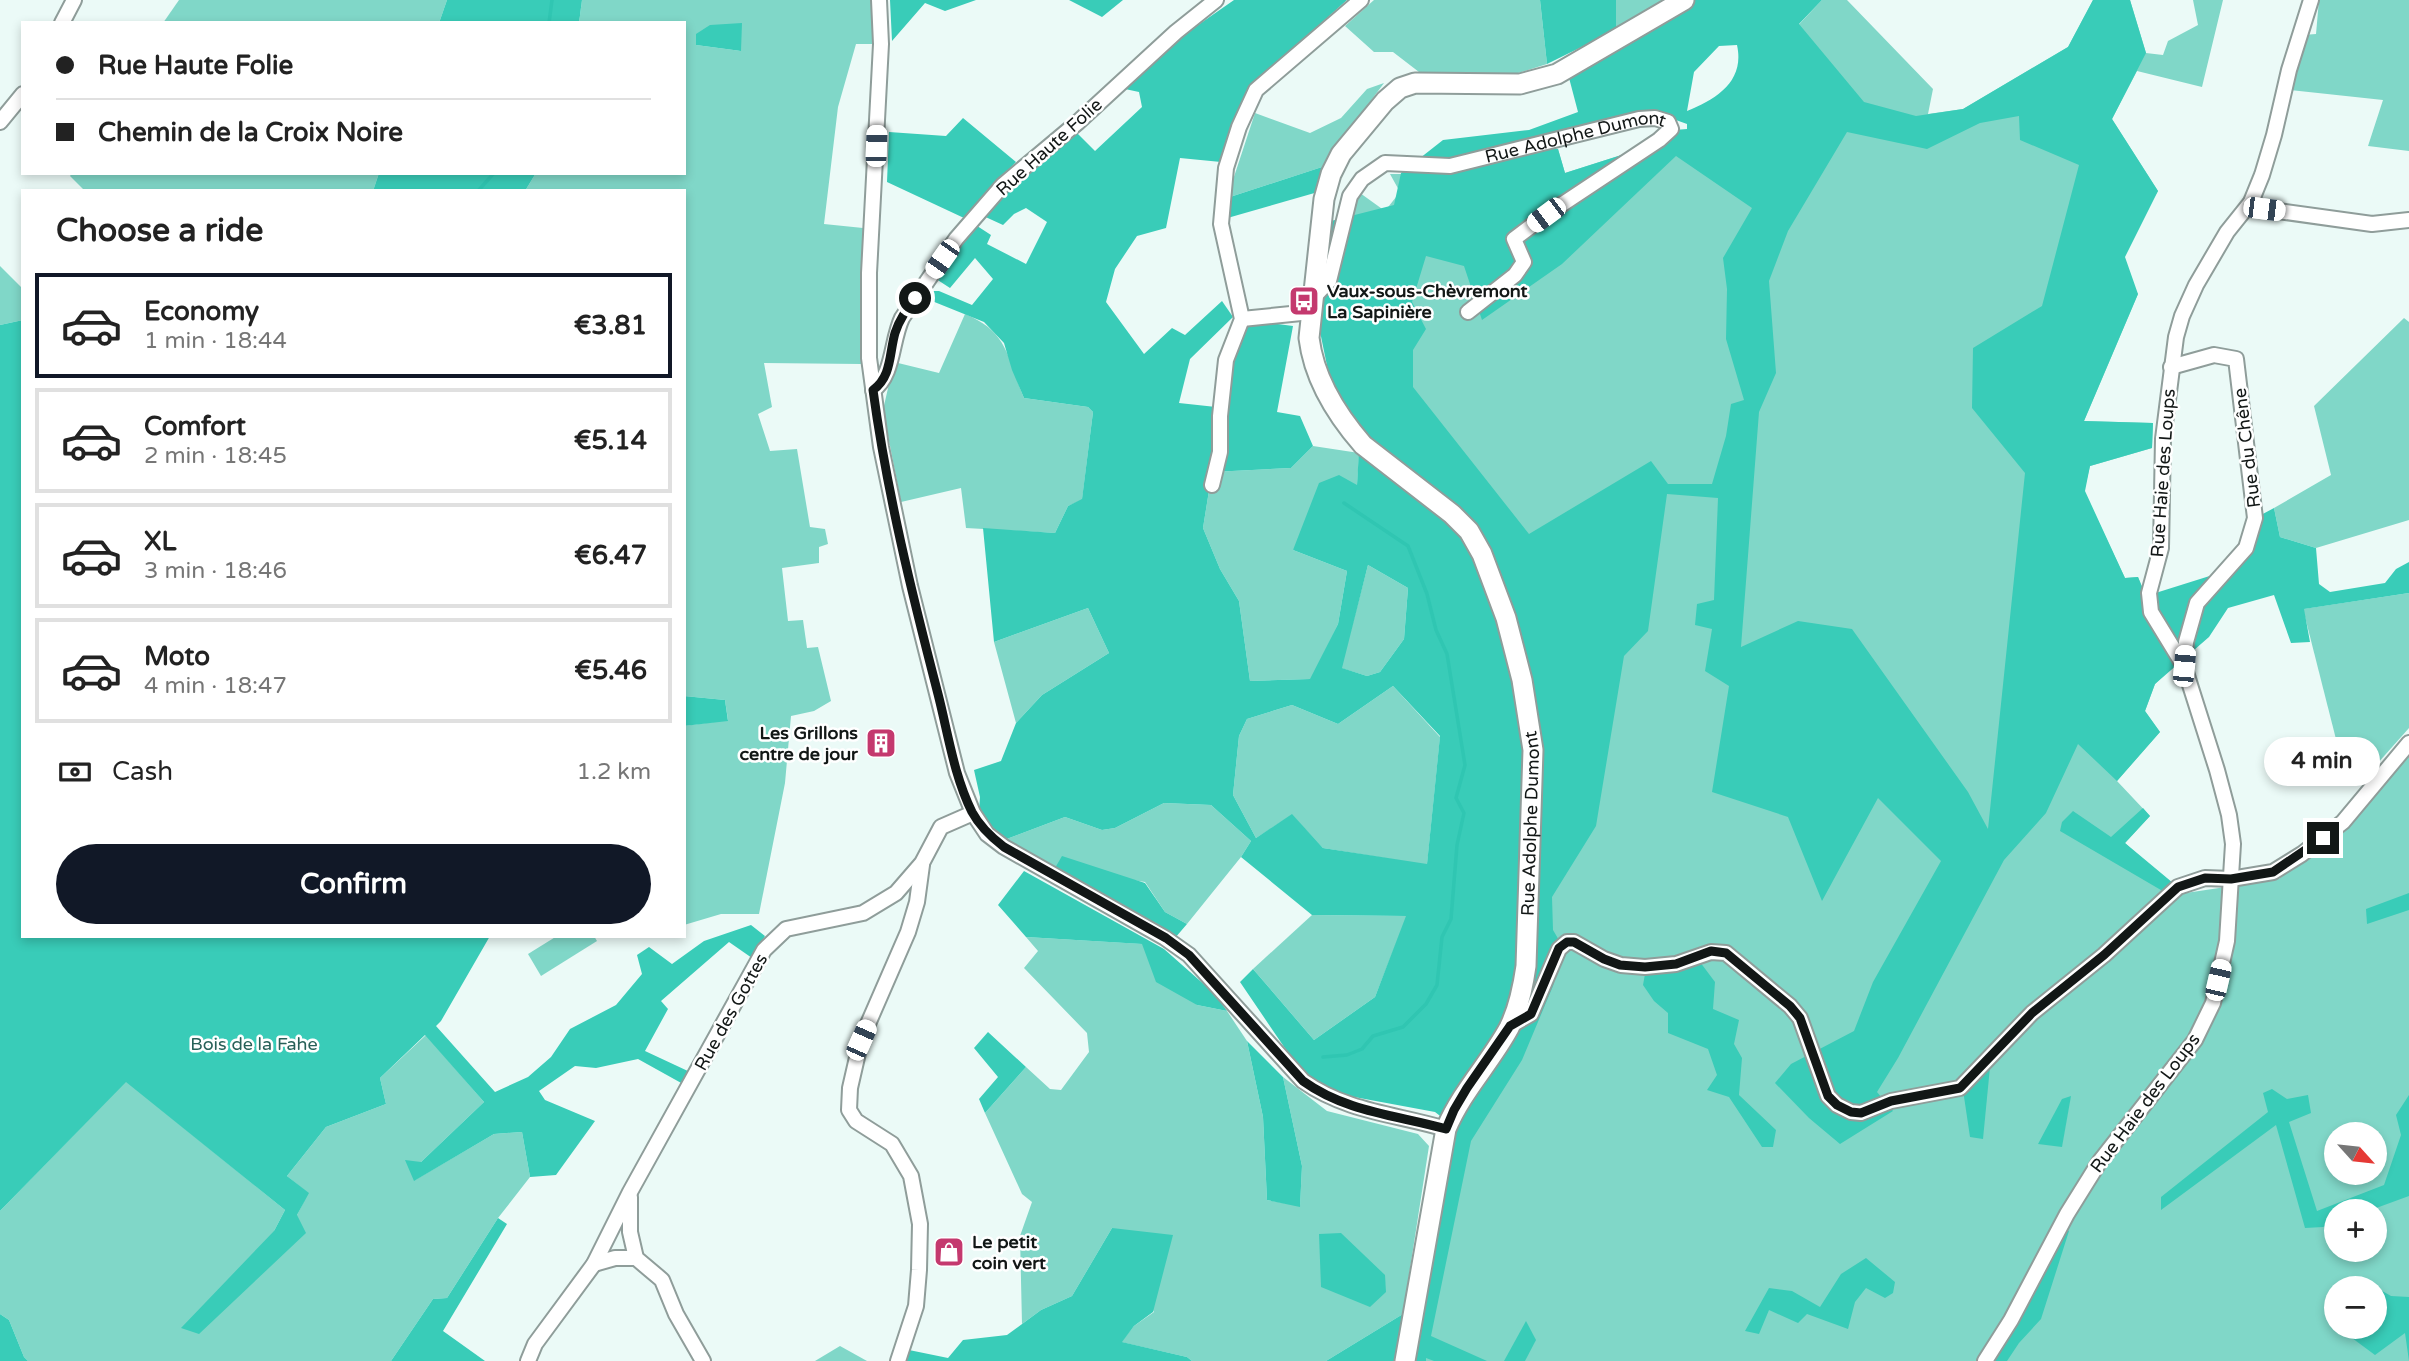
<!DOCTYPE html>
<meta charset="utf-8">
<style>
body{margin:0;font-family:"Varela Round",sans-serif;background:#f6f6f6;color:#222;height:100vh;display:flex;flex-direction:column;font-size:26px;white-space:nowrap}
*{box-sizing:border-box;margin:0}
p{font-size:23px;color:#767676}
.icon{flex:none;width:38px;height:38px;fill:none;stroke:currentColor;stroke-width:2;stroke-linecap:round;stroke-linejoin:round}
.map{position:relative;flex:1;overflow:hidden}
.side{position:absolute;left:21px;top:189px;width:665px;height:749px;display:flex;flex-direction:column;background:#fff;border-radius:0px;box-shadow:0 4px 10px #0003}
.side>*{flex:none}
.hud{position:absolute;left:21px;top:21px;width:665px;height:154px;border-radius:0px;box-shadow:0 4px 10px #0003;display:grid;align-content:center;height:154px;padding:0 35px;background:#fff}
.needle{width:46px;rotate:117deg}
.buttons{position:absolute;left:2324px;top:1122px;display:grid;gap:14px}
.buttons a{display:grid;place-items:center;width:63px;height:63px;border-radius:50%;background:#fff;box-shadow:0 4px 10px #0003;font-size:35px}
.end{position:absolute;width:32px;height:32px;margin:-16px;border:9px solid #121716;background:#fff;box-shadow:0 0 0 4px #fff}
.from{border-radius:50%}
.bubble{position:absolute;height:49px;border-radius:24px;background:#fff;box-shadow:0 4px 10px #0003;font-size:23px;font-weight:700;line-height:49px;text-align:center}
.car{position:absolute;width:21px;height:42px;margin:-21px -10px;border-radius:9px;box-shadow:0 0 5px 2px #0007;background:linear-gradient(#fff 24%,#345 0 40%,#fff 0 76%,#345 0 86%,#fff 0)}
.hud b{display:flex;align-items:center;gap:24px;height:66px;font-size:26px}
.hud b+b{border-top:2px solid #e0e0e0}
.hud i{width:18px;height:18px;background:#222}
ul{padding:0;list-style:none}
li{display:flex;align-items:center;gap:21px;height:105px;margin:0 14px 10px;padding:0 21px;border:4px solid #e0e0e0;border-radius:0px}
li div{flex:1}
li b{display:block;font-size:26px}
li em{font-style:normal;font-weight:700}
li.on{border-color:#111827}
li>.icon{width:63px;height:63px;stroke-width:1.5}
h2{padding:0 35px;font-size:32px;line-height:84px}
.pay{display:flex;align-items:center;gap:18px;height:77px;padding:0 35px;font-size:26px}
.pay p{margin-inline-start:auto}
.button{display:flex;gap:14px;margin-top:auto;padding:14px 35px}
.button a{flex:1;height:80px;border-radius:42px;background:#111827;color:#fff;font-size:28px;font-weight:700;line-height:80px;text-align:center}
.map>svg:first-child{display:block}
</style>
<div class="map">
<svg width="2409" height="1361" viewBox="0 0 2409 1361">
<rect width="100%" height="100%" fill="#ebfaf7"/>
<g fill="#80d7c8" fill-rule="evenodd">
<polygon points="179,0 447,0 439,23 163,23"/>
<path d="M582,0H872L874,44H856L838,107L824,224L863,228L861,364L764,363L772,407L758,414L770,451L797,449L810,527L825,529L828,544L819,547V563L782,568L788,621L803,620L807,648L818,647L831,701L814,711L791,716L785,783L759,914H721L684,925V726L728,720L725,700L684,696V191H525L536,173H684V23H579ZM696,34L741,51L696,45Z"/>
<polygon points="1374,0 1540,0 1547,64 1512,75 1419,72 1393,52 1374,52 1345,26"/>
<polygon points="1616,0 1667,0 1616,30"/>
<path d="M1822,0H1847L1933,89L1928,114L1963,109L2068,47L2093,0H2130L2146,53L2163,55L2168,41L2198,25L2193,0H2223L2202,87L2137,71L2112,119L2158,191L2114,263L2138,294L2084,421L2153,423L2152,448L2090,466L2084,491L2125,578L2138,577L2173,666L2155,684L2145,711L2160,732L2117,781L2150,816L2125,843L2179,894L2279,879L2347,823L2409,755V1361H1417L1543,741L1359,455L1357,485L1293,550L1347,571L1338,624L1311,679L1250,681L1239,601L1220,569L1203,528L1212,472L1291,468L1313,446L1359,453L1318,322L1360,193L1385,211L1400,192L1390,174H1448L1558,149L1565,173L1634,151L1676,155ZM2336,1134H2375V1172H2336ZM2336,1211H2375V1250H2336ZM2336,1288H2375V1326H2336Z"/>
<polygon points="2319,0 2409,0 2409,151 2368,146 2383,100 2290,90 2303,35 2316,34"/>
<polygon points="1384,83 1322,167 1227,198 1255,113 1310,133 1341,118 1367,89"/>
<polygon points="72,173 379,173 373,191 85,191 70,176"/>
<polygon points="0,266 23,289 23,320 0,325"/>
<path d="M965,314C1009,332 1007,358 1024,398L1088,407L1093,412L1082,500L1068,506L1055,533L966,528L961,488L901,502L883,410L894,362L939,373Z"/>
<polygon points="2404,318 2409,322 2409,520 2316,548 2280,537 2274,508 2331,475 2314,406"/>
<polygon points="1368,565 1408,588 1404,639 1380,672 1367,676 1341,668"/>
<polygon points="2409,593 2409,728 2361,782 2339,751 2303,609"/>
<polygon points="1088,608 1109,653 1042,695 1016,723 994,642"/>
<polygon points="1393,686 1440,737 1427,865 1323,848 1292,815 1256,838 1233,795 1239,736 1247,719 1292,705 1338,724"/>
<polygon points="1164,803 1211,805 1251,841 1241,857 1187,924 1165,912 1145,882 1055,868 1004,840 1065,817 1102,830 1115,828"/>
<polygon points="1312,915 1407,916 1375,997 1314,1040 1253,969"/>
<polygon points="557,936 594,936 597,941 541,976 528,954"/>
<polygon points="1026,937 1143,944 1197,1005 1227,1011 1247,1041 1263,1117 1267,1200 1300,1206 1302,1166 1283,1077 1327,1111 1418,1134 1429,1146 1403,1314 1326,1361 1192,1361 1187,1357 1121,1342 1134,1326 1154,1312 1112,1228 1072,1296 1041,1310 1022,1324 1020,1236 1032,1202 1022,1194 985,1113 1026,1067 1050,1089 1061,1090 1089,1052 1087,1033 1024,968 1038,951"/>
<polygon points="426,1035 484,1102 421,1162 415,1180 494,1134 522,1132 530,1177 498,1218 447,1298 433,1299 391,1361 28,1361 24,1357 9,1320 0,1314 0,1211 126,1081 285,1210 274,1231 297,1215 308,1193 287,1176 326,1127 386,1104 380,1078"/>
<polygon points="840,1346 867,1361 815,1361"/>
</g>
<g fill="#39ccb8" fill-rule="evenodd">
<polygon points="447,0 582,0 579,23 439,23"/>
<polygon points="890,0 976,0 945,11 925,3 892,41"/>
<polygon points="1069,0 1123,0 1102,17"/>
<path d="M1234,0H1347L1253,84L1221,162L1180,158L1166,228L1137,236L1115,269L1106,302L1144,354L1172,328L1185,335L1222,301L1233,317L1190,359L1179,403L1216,407L1247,320L1293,326L1277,412L1300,416L1313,446L1291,468L1212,472L1203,528L1220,569L1239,601L1250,681L1310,679L1338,624L1347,571L1293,550L1319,483L1339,475L1357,485L1360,432L1331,385L1318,322L1327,222L1394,205L1401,173L1443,140L1529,130L1578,112L1568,74L1693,0H1822L1799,24L1864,102L1916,116L1963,109L2068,47L2093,0H2130L2146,53L2112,119L2158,191L2125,257L2138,294L2084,421L2153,423L2152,448L2090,466L2085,491L2125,578L2138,577L2146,596L2216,574L2247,547L2259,516L2274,508L2280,537L2316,548L2319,584L2330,592L2385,583L2396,569L2409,562V593L2304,609L2310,642L2291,643L2274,595L2228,608L2209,637L2155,684L2145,711L2160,732L2117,781L2078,744L2046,813L2004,860L1898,1058L1877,1092L1893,1111L1840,1144L1809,1118L1775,1083L1791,1064L1854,1031L1873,982L1941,861L1878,798L1822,901L1788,817L1712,792L1729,686L1705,671L1712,629L1695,625L1697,604L1714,600L1718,498L1667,494L1648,631L1624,656L1596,826L1552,897L1553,930L1563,947L1553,986L1522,1060L1471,1141L1431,1336L1487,1361H1434L1426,1358V1361H1416L1449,1131L1452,1125L1435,1112L1338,1094L1315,1080L1295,1063L1240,982L1253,969L1314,1040L1375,997L1406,916L1312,915L1241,857L1251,841L1211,805L1164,803L1115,828L1102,830L1065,817L1004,840L979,812L980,797L974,770L1001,761L1016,723L1042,695L1109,653L1088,608L994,642L983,528L1055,533L1068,506L1082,499L1093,412L1088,407L1024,398L1012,370L1004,343L984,322L927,299L930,291H939L972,305L993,279L975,258L950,288L930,275L971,222L991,235L987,244L1026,264L1047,222L1026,208L1014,214L1003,225L979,214L1072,128L1095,151L1142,107L1139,92L1125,89L1178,39ZM1737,45C1745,81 1717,99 1687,111L1694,72L1719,46ZM1662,115L1687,124V129L1675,130L1634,151L1565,173L1558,149L1531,141ZM2019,116L2020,140L2079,165L2042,306L1973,348L1972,408L2025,473L1988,829L1968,792L1852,629L1798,621L1741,647L1759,412L1776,373L1769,281L1788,231L1847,132L1927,149L1980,123ZM1676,156L1752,208L1723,258L1727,289L1726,339L1744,400L1731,404L1726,436L1712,484H1668L1651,461L1529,534L1413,387V350L1426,329L1412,302L1426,256L1464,266L1482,320L1562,264ZM1368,565L1408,588L1404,639L1380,672L1367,676L1342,668ZM1393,686L1440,736L1427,864L1323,848L1292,814L1256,838L1233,795L1239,736L1247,719L1292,705L1338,724Z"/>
<polygon points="1540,0 1616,0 1616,30 1547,64"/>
<polygon points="742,23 741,51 696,45 696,34 710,25"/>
<polygon points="963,118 1016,162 964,218 887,182 889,132 946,136"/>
<polygon points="1322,167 1318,192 1224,219 1227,198"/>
<polygon points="379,173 536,173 525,191 373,191"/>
<polygon points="23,320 23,936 490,936 441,1021 436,1026 495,1092 528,1077 551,1057 570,1029 616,1005 642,974 637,955 649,947 672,964 704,941 751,925 765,936 752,958 729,942 661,1001 668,1009 645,1051 690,1072 683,1084 638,1059 596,1068 575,1066 539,1091 545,1100 595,1121 556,1175 530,1177 522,1132 494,1134 414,1181 405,1160 421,1162 484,1102 425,1035 380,1078 386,1104 326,1127 287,1176 309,1193 297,1215 306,1233 199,1334 181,1328 274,1231 285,1210 126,1082 0,1211 0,325"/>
<polygon points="684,696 725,700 728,721 684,726"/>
<polygon points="2143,808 2150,816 2125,843 2173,883 2166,893 2060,831 2062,822 2073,811 2111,837"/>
<polygon points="1062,856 1145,883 1165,912 1187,924 1175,938 1055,868"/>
<polygon points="1024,871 1164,949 1215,994 1227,1011 1197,1005 1156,982 1142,944 1026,937 998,905"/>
<polygon points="2409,893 2409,910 2367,924 2366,909"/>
<polygon points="1691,950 1715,982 1713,1009 1739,1020 1734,1044 1742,1058 1739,1095 1776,1130 1773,1147 1762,1147 1729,1097 1707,1090 1717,1075 1708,1049 1668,1033 1668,1013 1654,1001 1643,985 1647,963 1676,958"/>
<polygon points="988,1032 1026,1067 985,1113 979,1099 998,1077 974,1048"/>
<polygon points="1247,1041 1283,1077 1302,1166 1300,1207 1267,1200 1263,1117"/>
<polygon points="1990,1067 1983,1139 1970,1137 1963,1090"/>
<polygon points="2272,1089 2287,1099 2308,1095 2311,1113 2289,1122 2317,1211 2384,1185 2401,1135 2396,1115 2409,1095 2409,1196 2368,1211 2336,1211 2336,1222 2323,1227 2305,1228 2276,1125 2161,1210 2161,1197 2268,1112 2263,1093"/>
<polygon points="2071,1096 2062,1147 2038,1144 2062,1099"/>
<polygon points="498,1218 507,1224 443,1331 485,1361 391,1361 433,1299 447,1298"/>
<polygon points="1112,1228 1173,1235 1153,1312 1134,1326 1122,1342 1187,1357 1192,1361 903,1361 909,1350 948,1358 963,1340 1007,1335 1041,1310 1072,1296"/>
<polygon points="2063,1228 2069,1231 2041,1319 2019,1343 2007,1361 1989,1361"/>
<polygon points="1341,1233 1385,1275 1386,1292 1370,1307 1321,1287 1319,1234"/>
<polygon points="1866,1258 1895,1282 1893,1293 1885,1298 1866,1288 1855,1302 1848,1329 1807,1314 1798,1323 1769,1310 1759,1334 1745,1331 1769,1288 1792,1291 1820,1307 1841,1274"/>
<polygon points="2356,1276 2391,1296 2409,1297 2409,1361 2405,1333 2375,1355 2352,1338 2351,1327 2375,1326 2375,1288 2346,1288 2345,1280"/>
<polygon points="0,1314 9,1320 24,1357 28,1361 0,1361"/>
<polygon points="1403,1314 1398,1361 1326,1361"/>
<polygon points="1526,1321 1536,1340 1525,1361 1504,1361"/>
</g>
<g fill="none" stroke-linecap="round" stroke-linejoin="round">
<g stroke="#30c6b2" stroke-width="3.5">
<polyline points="549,23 552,0"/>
<polyline points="478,191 494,173"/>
<polyline points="1323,1057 1347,1055 1362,1049 1373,1036 1403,1027 1426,1004 1437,985 1442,937 1451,919 1457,845 1464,813 1456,798 1465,765 1447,654 1436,630 1427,594 1408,546 1344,503"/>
</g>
<g stroke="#8f9d9a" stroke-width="18">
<g id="minor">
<path d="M879,0L881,44L869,273V358L881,447L910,586L957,773L973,813L987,834L1004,847L1165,938L1189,955L1303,1081C1347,1112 1396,1114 1446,1129"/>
<polyline points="62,23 74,0"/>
<polyline points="0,122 23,94"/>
<polyline points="2251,202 2264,209 2372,224 2409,220"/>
<path id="s1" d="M1313,298L1329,281L1350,196L1362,179L1385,163L1450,166L1639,119L1655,118L1668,122L1671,129L1659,140L1546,215L1514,239L1524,262L1515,275L1468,312"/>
<polyline points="1242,319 1311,312"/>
<polyline points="2171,367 2214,355 2236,359 2255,518 2246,548 2197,603 2186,642 2184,666"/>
<path d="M873,390C894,375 891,341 902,318L956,239L1003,185L1077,123L1176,32L1216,0"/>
<polyline points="1212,485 1220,452 1220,416 1226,360 1242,319 1221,224 1226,168 1239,127 1256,90 1361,0"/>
<polyline points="1510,1026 1531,1014 1559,949 1567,942 1574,942 1604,959 1621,965 1645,967 1676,964 1711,952 1726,953 1790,1006 1800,1018 1828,1096 1837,1105 1851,1112 1861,1113 1891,1101 1960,1088 2032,1013 2104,955 2178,887 2205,878 2231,879 2273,872 2302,854 2343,822 2409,743"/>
<polyline points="630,1197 630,1232 636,1258 662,1280 676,1314 703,1361"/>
<polyline points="594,1264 615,1258 636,1258"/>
<polyline points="528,1361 535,1344 594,1264 630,1192 764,950 786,929 863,913 896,893 922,863 941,827 973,813"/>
<polyline points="898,1361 916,1306 919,1270 920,1224 911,1176 892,1144 856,1121 849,1110 850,1088 861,1040 908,932 917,902 922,865"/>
<polyline points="1985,1361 2011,1320 2067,1214 2100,1161 2195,1040 2213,1003 2227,941 2233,844 2229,815 2217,770 2184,666 2151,612 2149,593 2161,548 2163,439 2176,337 2182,316 2196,285 2227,232 2251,202 2262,175 2274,135 2289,70 2311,0"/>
</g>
</g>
<g stroke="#8f9d9a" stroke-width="23">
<g id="secondary">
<path id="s2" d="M1405,1361L1446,1129C1462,1091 1490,1063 1509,1028C1519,1008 1523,987 1526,966L1533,750L1522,680L1506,618L1482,554L1469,531L1452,514L1363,445C1336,414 1314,379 1309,338L1324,199L1331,174L1341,154L1385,101L1400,88L1415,83L1520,84L1557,74L1684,0"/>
</g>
</g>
<use href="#minor" stroke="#fff" stroke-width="14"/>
<use href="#secondary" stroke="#fff" stroke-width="19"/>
</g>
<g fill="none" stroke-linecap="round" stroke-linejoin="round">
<path stroke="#121716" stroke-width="9" d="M915,298C907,309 899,320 895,333C889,354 892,376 873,390C887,493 912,594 938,694C948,733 954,776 972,812C980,827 991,837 1004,847L1166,938L1189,955L1303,1081C1346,1112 1396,1115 1446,1129L1454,1110L1467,1088L1510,1026L1531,1014L1559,948L1567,942H1574L1604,959L1620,965L1645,967L1676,964L1711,951L1726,953L1790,1006L1800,1018L1828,1096L1837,1105L1851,1112L1861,1113L1891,1101L1960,1088L2032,1013L2104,955L2178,887L2205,878L2231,879L2273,872L2323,838"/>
</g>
<defs>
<g id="bus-square" transform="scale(1.575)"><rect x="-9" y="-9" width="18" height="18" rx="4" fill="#c4396e" stroke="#fff"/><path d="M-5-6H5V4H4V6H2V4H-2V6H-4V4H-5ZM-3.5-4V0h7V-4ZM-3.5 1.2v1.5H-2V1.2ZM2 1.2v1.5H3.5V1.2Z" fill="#fff"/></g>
<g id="building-square" transform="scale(1.575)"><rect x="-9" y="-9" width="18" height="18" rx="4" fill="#c4396e" stroke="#fff"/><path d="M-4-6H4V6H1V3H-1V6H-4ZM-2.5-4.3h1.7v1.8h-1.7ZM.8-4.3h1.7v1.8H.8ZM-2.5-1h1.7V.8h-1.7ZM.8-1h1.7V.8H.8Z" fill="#fff"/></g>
<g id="shop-square" transform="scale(1.575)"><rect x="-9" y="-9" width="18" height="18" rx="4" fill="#c4396e" stroke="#fff"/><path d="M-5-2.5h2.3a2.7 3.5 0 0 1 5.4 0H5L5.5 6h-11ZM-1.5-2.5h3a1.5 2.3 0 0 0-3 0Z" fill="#fff"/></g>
</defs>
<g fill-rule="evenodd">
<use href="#bus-square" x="1304" y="301"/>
<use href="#building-square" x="881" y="743"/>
<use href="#shop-square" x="949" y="1252"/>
</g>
<g text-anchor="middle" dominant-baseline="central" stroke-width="5" stroke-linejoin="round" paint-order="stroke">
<g font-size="18" fill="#121716" stroke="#fff">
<text stroke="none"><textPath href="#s1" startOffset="354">Rue Adolphe Dumont</textPath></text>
<text transform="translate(1049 147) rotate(-42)">Rue Haute Folie</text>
<text transform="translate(2247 448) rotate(-97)">Rue du Chêne</text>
<text transform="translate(2163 473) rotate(-86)">Rue Haie des Loups</text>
<text stroke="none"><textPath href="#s2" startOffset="562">Rue Adolphe Dumont</textPath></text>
<text transform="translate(731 1012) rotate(-61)">Rue des Gottes</text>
<text transform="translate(2145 1103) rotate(-53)">Rue Haie des Loups</text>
</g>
<g font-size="18" font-weight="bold" fill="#121716" stroke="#fff" text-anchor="start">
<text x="1327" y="291">Vaux-sous-Chèvremont<tspan x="1327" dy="21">La Sapinière</tspan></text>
<text x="858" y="733" text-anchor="end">Les Grillons<tspan x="858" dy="21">centre de jour</tspan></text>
<text x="972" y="1242">Le petit<tspan x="972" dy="21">coin vert</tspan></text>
</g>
<g font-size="18" fill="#276058" stroke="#fff">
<text x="254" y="1044">Bois de la Fahe</text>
</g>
</g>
</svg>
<div class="buttons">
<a><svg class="needle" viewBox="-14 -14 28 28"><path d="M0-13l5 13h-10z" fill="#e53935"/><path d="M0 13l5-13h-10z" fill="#767676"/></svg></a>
<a>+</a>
<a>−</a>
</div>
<i class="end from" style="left:915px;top:298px"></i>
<i class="end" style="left:2323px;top:838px"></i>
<div class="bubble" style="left:2264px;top:737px;width:116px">4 min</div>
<i class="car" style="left:876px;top:146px;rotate:2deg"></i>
<i class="car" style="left:2264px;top:209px;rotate:97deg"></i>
<i class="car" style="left:1546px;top:215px;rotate:233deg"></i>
<i class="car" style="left:942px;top:259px;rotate:215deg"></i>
<i class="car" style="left:2184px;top:666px;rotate:5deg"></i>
<i class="car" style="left:2218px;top:980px;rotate:13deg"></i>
<i class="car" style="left:861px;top:1040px;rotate:24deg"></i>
<div class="hud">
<b><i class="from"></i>Rue Haute Folie</b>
<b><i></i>Chemin de la Croix Noire</b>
</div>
<section class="side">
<h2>Choose a ride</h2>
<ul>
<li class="on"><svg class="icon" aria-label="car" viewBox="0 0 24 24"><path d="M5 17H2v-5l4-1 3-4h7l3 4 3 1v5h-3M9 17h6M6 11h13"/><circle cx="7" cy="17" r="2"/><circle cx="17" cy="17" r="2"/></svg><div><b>Economy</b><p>1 min · 18:44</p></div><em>€3.81</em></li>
<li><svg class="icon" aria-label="car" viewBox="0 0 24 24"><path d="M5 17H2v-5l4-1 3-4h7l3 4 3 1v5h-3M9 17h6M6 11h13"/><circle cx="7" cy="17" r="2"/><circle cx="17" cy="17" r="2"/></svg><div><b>Comfort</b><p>2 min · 18:45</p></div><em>€5.14</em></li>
<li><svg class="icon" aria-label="car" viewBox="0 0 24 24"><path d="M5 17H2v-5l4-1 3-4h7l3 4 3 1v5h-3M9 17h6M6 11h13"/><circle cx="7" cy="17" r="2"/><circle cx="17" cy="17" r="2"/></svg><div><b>XL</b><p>3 min · 18:46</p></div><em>€6.47</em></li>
<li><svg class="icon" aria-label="car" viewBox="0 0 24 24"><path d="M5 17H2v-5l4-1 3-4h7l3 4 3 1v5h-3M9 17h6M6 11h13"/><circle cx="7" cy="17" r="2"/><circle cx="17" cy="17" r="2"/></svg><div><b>Moto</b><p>4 min · 18:47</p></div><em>€5.46</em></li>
</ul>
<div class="pay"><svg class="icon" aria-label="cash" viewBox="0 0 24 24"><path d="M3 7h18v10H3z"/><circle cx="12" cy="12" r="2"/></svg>Cash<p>1.2 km</p></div>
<div class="button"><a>Confirm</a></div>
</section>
</div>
